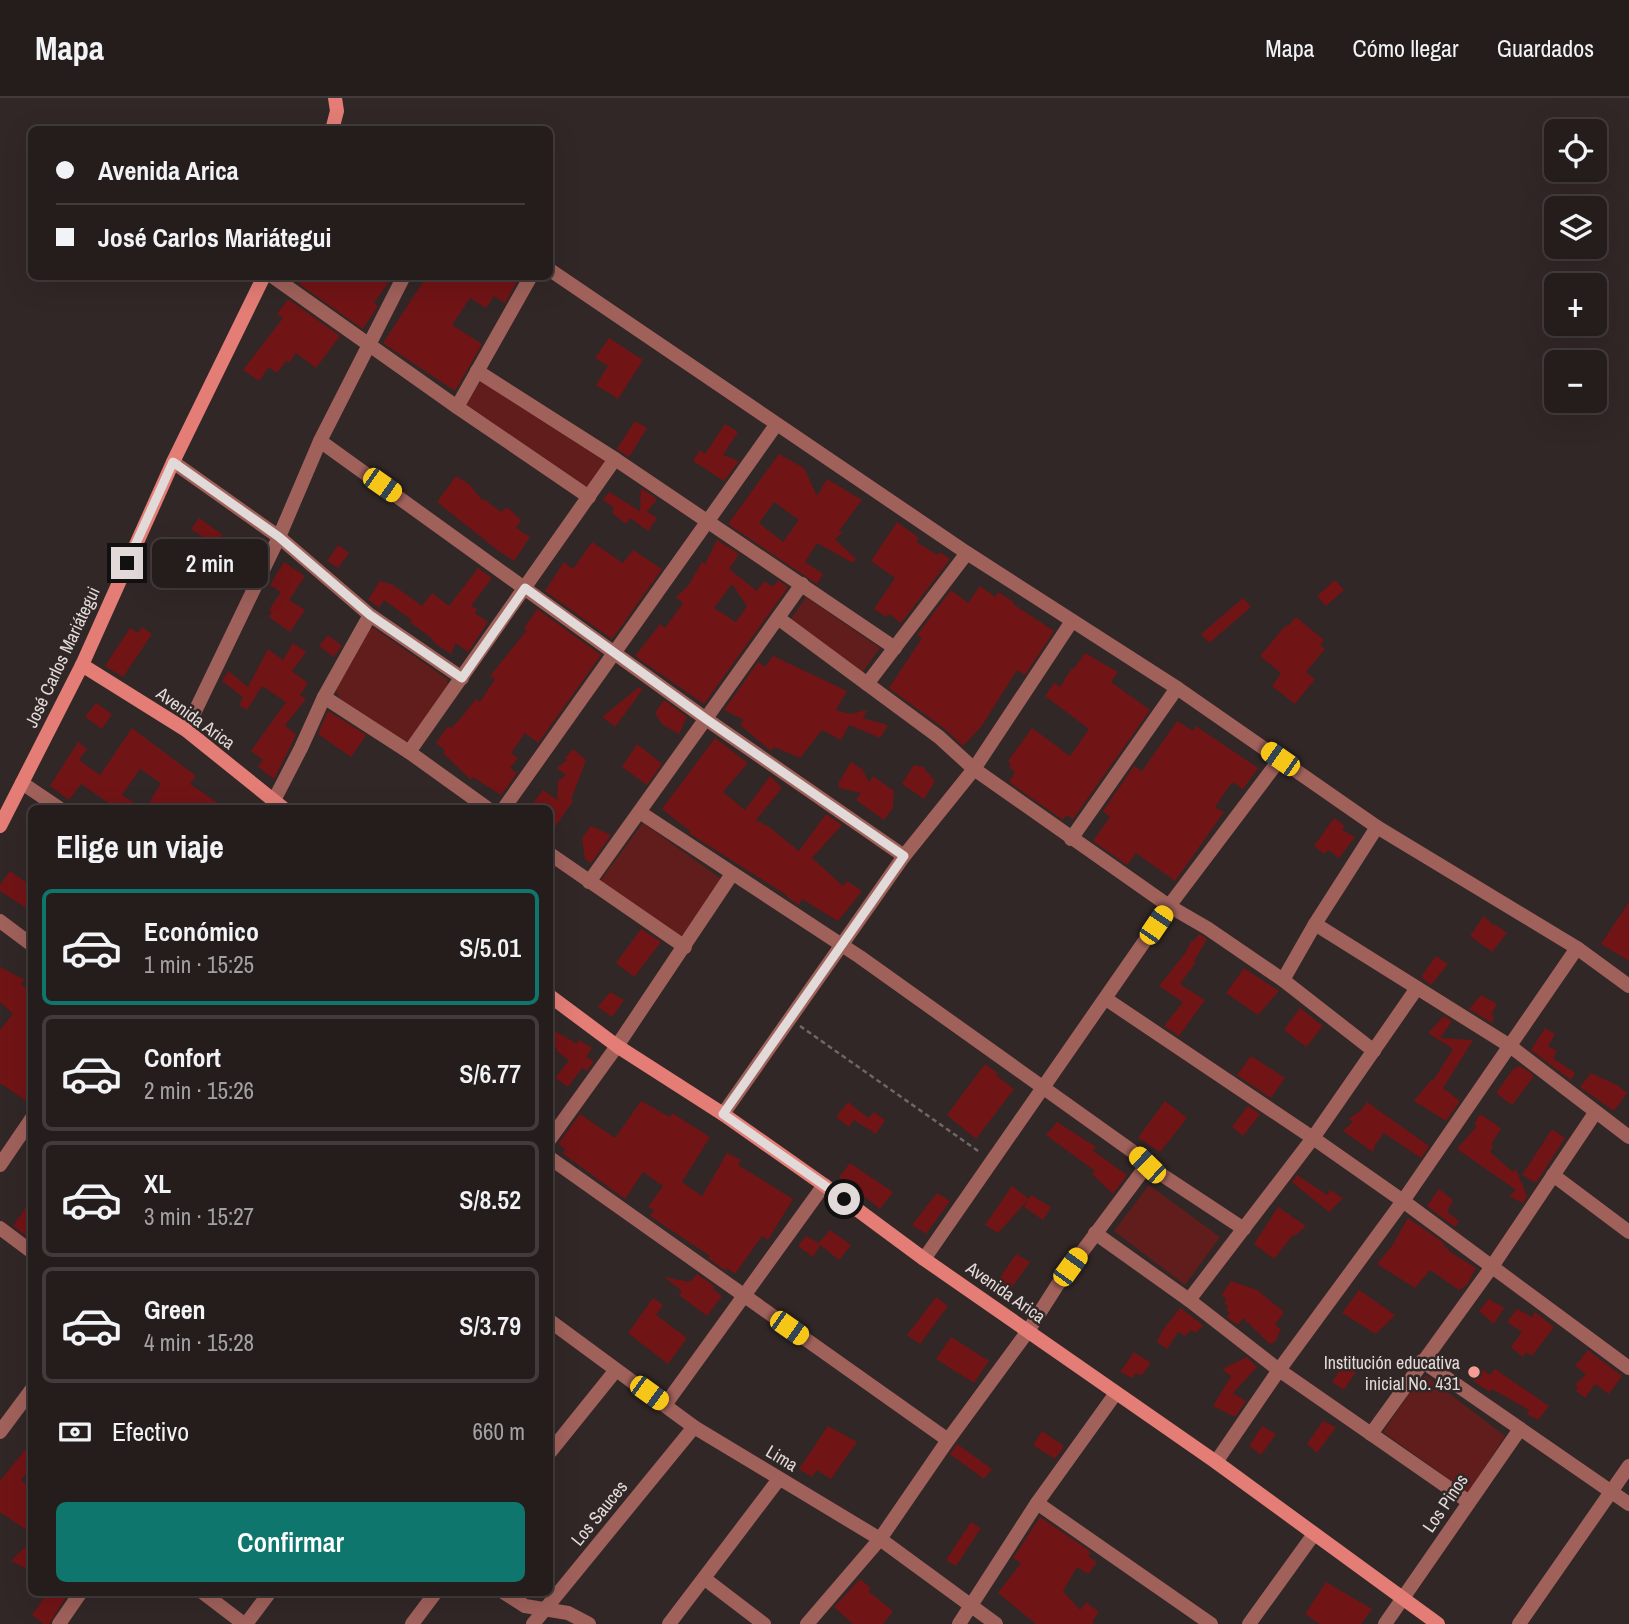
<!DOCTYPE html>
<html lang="es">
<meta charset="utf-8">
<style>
body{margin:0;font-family:"Archivo Narrow",sans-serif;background:#312a29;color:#f1f3f6;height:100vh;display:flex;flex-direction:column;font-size:26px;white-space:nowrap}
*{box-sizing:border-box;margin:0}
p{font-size:23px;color:#a3a2a3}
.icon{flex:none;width:38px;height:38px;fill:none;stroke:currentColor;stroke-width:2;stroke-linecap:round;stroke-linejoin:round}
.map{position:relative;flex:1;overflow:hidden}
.side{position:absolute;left:28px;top:707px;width:525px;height:791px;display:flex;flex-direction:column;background:#251d1c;border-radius:10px;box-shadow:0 7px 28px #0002,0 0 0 2px #423b3b}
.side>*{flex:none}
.hud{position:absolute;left:28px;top:28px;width:525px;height:154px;border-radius:10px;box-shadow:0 7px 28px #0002,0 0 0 2px #423b3b;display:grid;align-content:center;height:154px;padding:0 28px;background:#251d1c}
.buttons{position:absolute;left:1544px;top:21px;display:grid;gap:14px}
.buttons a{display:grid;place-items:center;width:63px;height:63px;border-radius:10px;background:#251d1c;box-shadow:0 7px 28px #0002,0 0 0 2px #423b3b;font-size:35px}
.end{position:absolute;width:32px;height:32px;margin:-16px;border:9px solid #e1dad9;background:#111;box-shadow:0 0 0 4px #111}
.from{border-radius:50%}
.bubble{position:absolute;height:49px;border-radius:10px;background:#251d1c;box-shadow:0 7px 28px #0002,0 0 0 2px #423b3b;font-size:23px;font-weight:600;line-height:49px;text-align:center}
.car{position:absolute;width:21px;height:42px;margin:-21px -10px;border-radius:9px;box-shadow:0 0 5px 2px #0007;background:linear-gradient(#f5c518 24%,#345 0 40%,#f5c518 0 76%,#345 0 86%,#f5c518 0)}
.hud b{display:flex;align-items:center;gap:24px;height:66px;font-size:26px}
.hud b+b{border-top:2px solid #423b3b}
.hud i{width:18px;height:18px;background:#f1f3f6}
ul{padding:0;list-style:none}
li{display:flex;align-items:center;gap:21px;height:116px;margin:0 14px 10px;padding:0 14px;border:4px solid #423b3b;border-radius:10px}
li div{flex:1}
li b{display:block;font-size:26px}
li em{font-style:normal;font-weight:600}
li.on{border-color:#0f766e}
li>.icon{width:63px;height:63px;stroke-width:1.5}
h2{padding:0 28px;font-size:32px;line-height:84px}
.pay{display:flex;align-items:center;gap:18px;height:77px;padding:0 28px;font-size:26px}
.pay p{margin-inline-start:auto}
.primary-button{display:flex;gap:14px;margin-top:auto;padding:14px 28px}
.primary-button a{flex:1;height:80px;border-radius:10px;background:#0f766e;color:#fff;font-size:28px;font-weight:600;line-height:80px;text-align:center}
header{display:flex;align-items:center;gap:42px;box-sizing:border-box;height:98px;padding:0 35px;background:#251d1c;border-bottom:2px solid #423b3b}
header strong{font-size:33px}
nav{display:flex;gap:38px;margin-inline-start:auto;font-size:24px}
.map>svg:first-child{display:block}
</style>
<header>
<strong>Mapa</strong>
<nav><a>Mapa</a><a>Cómo llegar</a><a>Guardados</a></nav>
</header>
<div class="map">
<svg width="1629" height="1526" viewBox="0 0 1629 1526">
<rect width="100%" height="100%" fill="#312726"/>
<g fill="#611d1b">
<polygon points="481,283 608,365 588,393 463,308"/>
<polygon points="806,499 880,550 856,583 783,532"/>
<polygon points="374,530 447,581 448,587 410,642 405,644 340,601 335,591 367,532"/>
<polygon points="643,725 724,783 682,840 600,783"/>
<polygon points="1149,1087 1220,1139 1185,1187 1114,1133"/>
<polygon points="1426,1278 1505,1338 1468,1395 1383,1334 1420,1280"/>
</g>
<g fill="#711416" fill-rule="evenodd">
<polygon points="304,178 393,178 374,205 378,208 363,231 299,186"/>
<polygon points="427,178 520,178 505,205 494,198 486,210 470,200 452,227 482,246 455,293 383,245"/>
<polygon points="288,201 340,238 316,270 296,255 289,265 286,263 277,275 269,269 259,283 243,272 283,220 277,216"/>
<polygon points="609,240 643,262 618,301 596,287 608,268 595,260"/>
<polygon points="635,323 647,330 629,359 617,351"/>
<polygon points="725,326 738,334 723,357 739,363 724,383 693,363 700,352 705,356"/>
<path d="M779,356L804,370L817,398L827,381L862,402L839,433L843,434L835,441L856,461L853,465L817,445L805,464L823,476L817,486L728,426ZM774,404L799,422L783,444L759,425Z"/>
<polygon points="456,378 469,386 482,402 484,401 501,414 507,409 521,422 516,430 530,439 514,463 496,451 437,404"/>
<polygon points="641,390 657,401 647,414 657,420 648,433 630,420 626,426 612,415 614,410 603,402 609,394 640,413"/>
<polygon points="199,420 223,437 214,447 191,431"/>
<polygon points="897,424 919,440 916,444 938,457 940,454 950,461 901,525 889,516 886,519 874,511 895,480 871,463"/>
<path d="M717,442L739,456L729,471L757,493L764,483L773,489L778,482L788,489L704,606L635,558L660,526L665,530L683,505L676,499L688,488L702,464L705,466ZM732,486L747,508L736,524L714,510Z"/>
<polygon points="592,444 623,465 633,452 662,471 612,541 545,493 564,464 573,471"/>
<polygon points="338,447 349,455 338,470 327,463"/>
<polygon points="284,464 305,478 289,502 305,512 290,534 269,519 272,514 269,512 281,494 270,487"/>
<polygon points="478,470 492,480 471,508 477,511 475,515 488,524 468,554 456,545 451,556 433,544 434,542 410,524 412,522 384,502 379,509 368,502 380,483 393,487 422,508 432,495 449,508"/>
<polygon points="1335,482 1344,492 1326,508 1317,498"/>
<polygon points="980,488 995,499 998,494 1014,504 1013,506 1054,533 1025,577 1017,572 981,629 963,648 945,631 889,590 922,540 917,537 951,492 968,505"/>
<polygon points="1243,500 1251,509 1209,545 1201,536"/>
<polygon points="537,511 601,557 538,645 525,635 511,655 518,660 510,670 517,675 501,697 473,679 471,682 443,655 445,652 436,645 448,628 451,630 460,621 476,601 480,604 495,581 490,578 527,532 524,530"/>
<polygon points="1296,519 1324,542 1320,547 1325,551 1306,574 1315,581 1295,606 1272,588 1281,575 1260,558 1286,527 1288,528"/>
<polygon points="142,529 152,536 123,579 105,568 130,530 138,535"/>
<polygon points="328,537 342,548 334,559 319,548"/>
<polygon points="293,545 306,554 292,573 308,585 300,597 306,601 285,627 296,637 274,681 258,669 263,662 251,653 286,604 262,588 247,612 239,607 243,599 222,583 228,573 248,589 268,551 283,562"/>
<polygon points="1085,555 1118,574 1111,584 1150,612 1073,721 1066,717 1063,722 1009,684 1015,674 1009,669 1011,666 1008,663 1032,630 1070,658 1089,631 1045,598 1054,585 1060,589 1072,570 1074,571"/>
<polygon points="773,558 847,593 836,612 850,616 867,612 863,620 888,627 880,640 849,627 841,642 822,632 800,660 774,649 771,653 740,627 744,622 724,612 758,564 765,569"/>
<polygon points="639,589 642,592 615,629 602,619"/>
<polygon points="664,602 687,619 679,636 662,626 655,615"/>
<polygon points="96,605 112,616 102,631 85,619"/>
<polygon points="328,613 366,637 351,659 318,636"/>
<polygon points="1177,623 1193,633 1196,628 1258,670 1243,691 1232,684 1215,709 1224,714 1175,783 1136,755 1127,767 1093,743 1110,719 1103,713 1134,668 1142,673"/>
<polygon points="132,630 196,678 190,686 225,710 146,710 161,685 140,671 122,697 142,710 116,710 81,686 69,702 50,688 78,644 87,651 79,662 100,677"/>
<polygon points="715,640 748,665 723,694 745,712 770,678 782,690 756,722 769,729 799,753 826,716 842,727 812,760 843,788 847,783 862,793 838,823 802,801 799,807 787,799 788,798 689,735 690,733 662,711"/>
<polygon points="637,646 662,666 647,687 622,669"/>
<polygon points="573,651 586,662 571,702 573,703 550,736 550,710 529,710 543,692 557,702 558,683 566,677 557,670 567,662 565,660"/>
<polygon points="851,664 862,671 869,684 873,678 894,693 893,710 884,722 856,702 861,695 839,690 839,684"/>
<polygon points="914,667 923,669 935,683 924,701 902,686"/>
<polygon points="1334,720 1345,728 1342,732 1355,739 1339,760 1328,752 1324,756 1314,748"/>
<polygon points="591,728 611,737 591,765 585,761 582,740"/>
<polygon points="10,773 32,788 32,814 0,793 0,787"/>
<polygon points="1629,804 1629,863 1601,846"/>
<polygon points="1484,818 1494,828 1495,826 1507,835 1492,854 1470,838"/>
<polygon points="641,831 661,844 634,879 616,865"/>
<polygon points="1199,836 1207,841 1194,863 1196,864 1180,886 1205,902 1179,938 1164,928 1183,904 1159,888 1186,854 1192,842 1194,843"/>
<polygon points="1436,858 1448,866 1431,887 1421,879"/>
<polygon points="0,869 25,882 21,886 32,894 32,1007 0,985 0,932 13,916 0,904"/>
<polygon points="1244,870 1279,893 1258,917 1226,895"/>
<polygon points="610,894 624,902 612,919 598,909"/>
<polygon points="1481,897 1497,906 1491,916 1494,919 1492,925 1469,911"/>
<polygon points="1300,910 1323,928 1306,949 1284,932"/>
<polygon points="1444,918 1452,923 1440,940 1473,942 1443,990 1460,1003 1446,1023 1414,1003 1431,982 1433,983 1453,951 1428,935"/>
<polygon points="550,930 577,946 579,942 592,950 586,959 594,963 587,973 582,970 568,989 555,980 569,962 556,953 557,950 550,945"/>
<polygon points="1545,930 1555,936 1548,948 1557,953 1553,960 1575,975 1571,982 1531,952"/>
<polygon points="1251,958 1285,980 1271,1000 1237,977"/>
<polygon points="985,966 998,975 996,977 1014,991 976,1041 947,1017"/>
<polygon points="1520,968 1534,978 1512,1007 1496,995 1514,970"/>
<polygon points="1591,975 1617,987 1627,995 1614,1013 1580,989"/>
<polygon points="641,1003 670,1019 672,1015 710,1039 682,1084 702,1098 727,1055 741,1062 738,1067 793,1101 768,1142 762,1138 735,1176 727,1170 726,1173 708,1160 710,1158 650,1118 654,1112 648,1109 663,1088 643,1074 625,1101 562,1055 565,1051 558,1046 580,1016 615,1040"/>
<polygon points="1165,1003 1187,1020 1160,1054 1138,1040"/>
<polygon points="848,1004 868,1020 874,1014 885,1022 876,1036 854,1022 849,1029 836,1019"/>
<polygon points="1367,1004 1429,1048 1421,1060 1384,1035 1375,1047 1373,1054 1343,1033 1353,1024 1349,1021 1361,1012"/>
<polygon points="1248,1008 1260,1016 1243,1038 1232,1029"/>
<polygon points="1480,1016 1501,1030 1491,1047 1493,1048 1490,1054 1513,1074 1516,1071 1527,1098 1523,1105 1509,1098 1516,1092 1457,1051 1477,1028 1474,1026"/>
<polygon points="1057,1024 1096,1049 1093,1053 1127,1077 1113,1096 1092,1076 1095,1073 1046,1037"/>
<polygon points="1552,1031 1565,1040 1536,1085 1522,1077"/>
<polygon points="850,1065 893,1094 880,1111 839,1079"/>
<polygon points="1297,1077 1327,1097 1330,1092 1343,1100 1329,1114 1292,1084"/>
<polygon points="1012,1088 1029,1101 998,1135 985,1127"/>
<polygon points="1439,1091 1453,1102 1447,1114 1459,1123 1455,1129 1427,1108"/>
<polygon points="937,1095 950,1103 926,1136 912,1127"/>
<polygon points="1031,1097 1051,1109 1043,1122 1024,1109"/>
<polygon points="32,1100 32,1142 13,1128"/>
<polygon points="1278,1109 1306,1128 1295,1138 1293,1137 1274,1161 1254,1146"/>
<polygon points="1408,1120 1444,1145 1443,1147 1452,1155 1476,1170 1467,1187 1459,1192 1430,1172 1415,1190 1377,1166 1392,1148"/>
<polygon points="830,1132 851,1147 839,1162 820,1147 813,1159 798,1148 806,1138 819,1145"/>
<polygon points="1016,1156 1030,1164 1007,1196 995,1187"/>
<polygon points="697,1176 714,1188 713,1191 722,1198 707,1218 679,1197 682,1193 664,1179 690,1184"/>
<polygon points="1231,1183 1257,1192 1284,1214 1275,1227 1281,1231 1275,1244 1270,1246 1243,1220 1238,1227 1226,1219 1230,1215 1226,1211 1228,1208 1224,1205 1227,1201 1221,1198"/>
<polygon points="1359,1192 1395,1217 1376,1236 1342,1215"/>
<polygon points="936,1199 948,1208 920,1246 907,1237"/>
<polygon points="653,1200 663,1207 656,1217 687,1240 668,1266 628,1235"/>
<polygon points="1489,1201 1504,1210 1494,1226 1479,1213"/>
<polygon points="1180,1210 1203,1227 1196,1235 1191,1232 1186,1238 1178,1234 1167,1251 1157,1244 1162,1233"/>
<polygon points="1517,1211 1532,1219 1535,1214 1554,1229 1532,1258 1526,1254 1523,1259 1511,1249 1522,1234 1507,1224"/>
<polygon points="951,1239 989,1263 974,1285 936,1261"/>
<polygon points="1588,1252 1622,1278 1609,1296 1595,1286 1585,1300 1576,1293 1578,1290 1575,1287 1586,1276 1575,1268"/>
<polygon points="1134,1254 1151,1265 1141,1278 1136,1275 1132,1280 1120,1274"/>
<polygon points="1351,1255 1364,1261 1344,1292 1332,1284"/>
<polygon points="1247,1259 1257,1269 1233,1295 1246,1303 1235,1319 1213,1308 1231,1278 1222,1271"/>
<polygon points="1495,1271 1549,1308 1538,1322 1527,1316 1529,1312 1492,1291 1490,1294 1473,1283 1483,1272 1490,1277"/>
<polygon points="1323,1323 1336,1329 1317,1355 1307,1346"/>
<polygon points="828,1328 857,1344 831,1381 817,1372 812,1379 799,1371"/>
<polygon points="1262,1328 1276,1336 1261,1357 1249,1348"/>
<polygon points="1042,1333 1064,1348 1055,1361 1033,1347"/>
<polygon points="32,1343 32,1368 21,1382 32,1390 32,1436 0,1414 0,1383"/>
<polygon points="957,1346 992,1371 984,1381 950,1356"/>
<polygon points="1040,1419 1091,1454 1088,1458 1097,1464 1088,1476 1077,1469 1063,1493 1080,1512 1086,1504 1099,1514 1092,1524 1094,1526 1036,1526 998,1495 1021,1465 1013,1460"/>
<polygon points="971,1424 981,1430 956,1468 946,1462"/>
<polygon points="32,1442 32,1473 11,1463"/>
<polygon points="860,1481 871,1490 868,1493 893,1513 883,1526 853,1526 834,1509"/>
<polygon points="1326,1484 1372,1511 1361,1526 1320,1526 1305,1516"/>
<polygon points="48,1494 69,1494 49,1526 44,1526 32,1517"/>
</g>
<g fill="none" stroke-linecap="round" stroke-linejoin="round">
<polyline stroke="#6f6665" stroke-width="2.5" stroke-dasharray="5 3.5" stroke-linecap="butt" points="800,928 981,1055"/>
<g stroke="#a0615b" stroke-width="14">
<polyline points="550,172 967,455 1177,590 1377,729 1577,850 1629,888"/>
<polyline points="272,178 457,309 589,399"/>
<polyline points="477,273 615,361 895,550"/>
<polyline points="457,309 531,178"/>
<polyline points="320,343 706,621 904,758"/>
<polyline points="173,364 279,439 370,517 462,580"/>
<polyline points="778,520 939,639 974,671 1169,808 1207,830 1283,882 1374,953"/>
<polyline points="867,586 967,455"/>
<polyline points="324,599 409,654 487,710"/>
<polyline points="186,632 279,439 320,343 404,178"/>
<polyline points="409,654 615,361"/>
<polyline points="22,685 59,710"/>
<polyline points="270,710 301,650 324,599 370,517"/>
<polyline points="504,710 776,327"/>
<polyline points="641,715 860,859 1132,1053 1147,1067 1244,1131"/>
<polyline points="1071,741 1177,590"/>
<polyline points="550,756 685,849"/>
<polyline points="589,784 802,486"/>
<polyline points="0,823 32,847"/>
<polyline points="1315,826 1510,948 1629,1039"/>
<polyline points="1283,882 1315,826 1377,729"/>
<polyline points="1106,901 1313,1040 1403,1103 1629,1270"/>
<polyline points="723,1016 904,758 974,671 1072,523"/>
<polyline points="550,1041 617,948 732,776"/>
<polyline points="550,1060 948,1342"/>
<polyline points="0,1067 32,1020"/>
<polyline points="1553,1077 1629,1134"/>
<polyline points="0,1130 32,1154"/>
<polyline points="1095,1135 1189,1202 1279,1272 1469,1404"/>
<polyline points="924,1161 1169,808 1280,661"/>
<polyline points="1189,1202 1313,1040 1417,890"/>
<polyline points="550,1223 694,1329 880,1441 996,1526"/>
<polyline points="1422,1263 1629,1406"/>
<polyline points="665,1307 824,1087"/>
<polyline points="0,1334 32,1291"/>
<polyline points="1371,1336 1491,1170 1595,1015"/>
<polyline points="550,1354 616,1272"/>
<polyline points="1216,1364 1279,1272 1403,1103 1577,850"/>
<polyline points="1037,1405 1211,1526"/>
<polyline points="705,1481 764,1526"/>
<polyline points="202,1494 244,1526"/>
<polyline points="503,1494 525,1508 568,1515 589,1526"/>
<polyline points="59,1526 81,1494"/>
<polyline points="246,1526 270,1494"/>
<polyline points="412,1526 436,1494"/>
<polyline points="533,1526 694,1329"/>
<polyline points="669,1526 779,1381"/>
<polyline points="807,1526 880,1441 948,1342 1028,1233 1058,1186 1147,1067"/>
<polyline points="959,1526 1037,1405 1116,1295"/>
<polyline points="1249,1526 1314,1436"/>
<polyline points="1385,1526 1520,1331"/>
<polyline points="1519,1526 1629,1368"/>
</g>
<g stroke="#e37d76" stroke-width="14">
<polyline points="332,32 337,13 335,0"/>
<polyline points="82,567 186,632 283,710"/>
<polyline points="0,728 82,567 173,364 264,178"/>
<polyline points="550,898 617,948 723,1016 824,1087 924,1161 1216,1364 1438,1526"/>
</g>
</g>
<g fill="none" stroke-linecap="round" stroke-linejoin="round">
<polyline stroke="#e1dad9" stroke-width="9" points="127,465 173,364 279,439 370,517 462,580 525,490 706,621 904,758 723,1016 844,1101"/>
</g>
<circle fill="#f59c94" stroke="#312726" stroke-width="2.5" cx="1474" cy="1274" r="7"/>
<g text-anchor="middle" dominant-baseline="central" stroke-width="5" stroke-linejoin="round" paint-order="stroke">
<g font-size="18" fill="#e1dad9" stroke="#312726">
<text transform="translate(62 559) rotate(-65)">José Carlos Mariátegui</text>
<text transform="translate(196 620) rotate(36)">Avenida Arica</text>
<text transform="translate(1006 1194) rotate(35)">Avenida Arica</text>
<text transform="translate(782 1360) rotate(31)">Lima</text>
<text transform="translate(1445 1405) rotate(-56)">Los Pinos</text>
<text transform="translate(599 1415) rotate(-51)">Los Sauces</text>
</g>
<g font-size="18" fill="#e1dad9" stroke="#312726" text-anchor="end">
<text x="1460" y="1264">Institución educativa<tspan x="1460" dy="21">inicial No. 431</tspan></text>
</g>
</g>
</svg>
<div class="buttons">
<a><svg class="icon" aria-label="locate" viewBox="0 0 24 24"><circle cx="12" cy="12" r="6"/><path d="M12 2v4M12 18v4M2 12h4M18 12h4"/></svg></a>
<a><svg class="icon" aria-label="layers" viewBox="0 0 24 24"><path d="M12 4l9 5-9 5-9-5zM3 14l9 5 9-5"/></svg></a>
<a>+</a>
<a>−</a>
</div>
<i class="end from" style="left:844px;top:1101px"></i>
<i class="end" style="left:127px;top:465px"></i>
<div class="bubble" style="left:152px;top:441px;width:116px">2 min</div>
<i class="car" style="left:382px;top:387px;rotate:125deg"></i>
<i class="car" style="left:1280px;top:661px;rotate:305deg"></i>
<i class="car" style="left:1156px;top:827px;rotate:34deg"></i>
<i class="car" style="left:1147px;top:1067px;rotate:314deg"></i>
<i class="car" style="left:1070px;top:1169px;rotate:36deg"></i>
<i class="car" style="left:789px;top:1230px;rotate:125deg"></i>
<i class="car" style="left:649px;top:1295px;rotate:126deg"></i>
<div class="hud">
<b><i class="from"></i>Avenida Arica</b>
<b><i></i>José Carlos Mariátegui</b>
</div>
<section class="side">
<h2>Elige un viaje</h2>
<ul>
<li class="on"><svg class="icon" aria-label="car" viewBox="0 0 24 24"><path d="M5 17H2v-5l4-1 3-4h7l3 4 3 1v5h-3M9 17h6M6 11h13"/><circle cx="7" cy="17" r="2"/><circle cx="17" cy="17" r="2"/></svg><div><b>Económico</b><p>1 min · 15:25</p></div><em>S/5.01</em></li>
<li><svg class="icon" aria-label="car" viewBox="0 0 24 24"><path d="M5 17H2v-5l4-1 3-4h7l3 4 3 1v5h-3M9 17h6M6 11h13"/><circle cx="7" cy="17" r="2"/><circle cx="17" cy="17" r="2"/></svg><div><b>Confort</b><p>2 min · 15:26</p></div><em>S/6.77</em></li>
<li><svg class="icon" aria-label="car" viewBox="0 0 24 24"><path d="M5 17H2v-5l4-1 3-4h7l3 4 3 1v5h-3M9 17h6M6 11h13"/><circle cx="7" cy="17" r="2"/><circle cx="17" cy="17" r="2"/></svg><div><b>XL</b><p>3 min · 15:27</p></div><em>S/8.52</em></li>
<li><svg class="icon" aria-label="car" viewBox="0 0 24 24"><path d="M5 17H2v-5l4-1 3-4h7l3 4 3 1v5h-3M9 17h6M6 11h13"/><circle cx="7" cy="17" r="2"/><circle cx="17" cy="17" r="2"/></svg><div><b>Green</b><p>4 min · 15:28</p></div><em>S/3.79</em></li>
</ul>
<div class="pay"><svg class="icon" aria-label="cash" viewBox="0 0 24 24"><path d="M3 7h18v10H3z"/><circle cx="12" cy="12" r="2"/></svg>Efectivo<p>660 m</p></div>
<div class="primary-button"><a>Confirmar</a></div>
</section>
</div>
